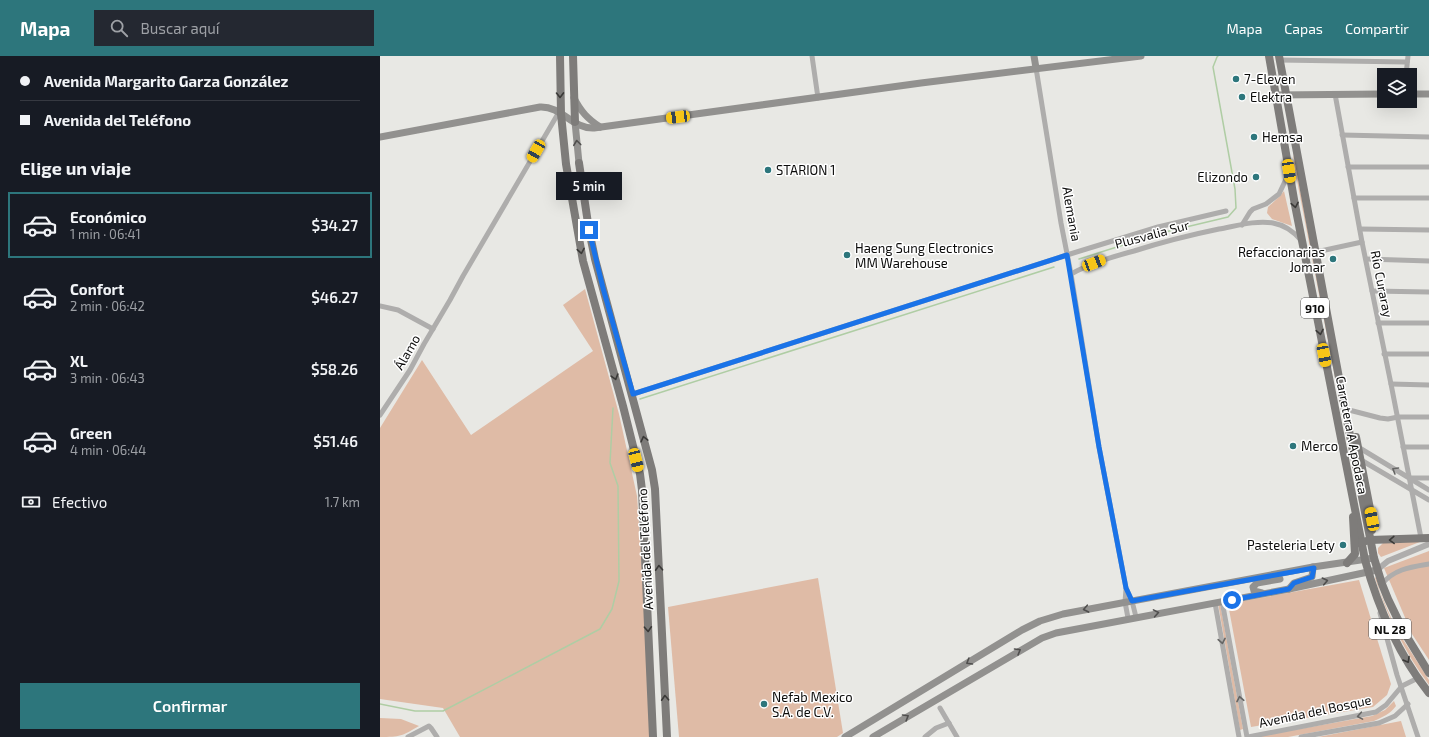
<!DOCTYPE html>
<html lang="es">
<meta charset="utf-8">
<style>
body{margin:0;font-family:"Exo 2",sans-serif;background:#242831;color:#f1f3f6;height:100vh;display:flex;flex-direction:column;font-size:15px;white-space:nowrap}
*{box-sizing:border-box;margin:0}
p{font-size:13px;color:#9ea1a6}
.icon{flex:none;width:22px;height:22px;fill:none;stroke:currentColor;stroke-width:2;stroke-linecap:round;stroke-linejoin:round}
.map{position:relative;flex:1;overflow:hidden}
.sheet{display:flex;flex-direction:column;background:#171b24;width:380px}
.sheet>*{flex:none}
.banner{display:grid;align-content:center;height:88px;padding:0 20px;background:#171b24}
.tools{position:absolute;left:997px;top:12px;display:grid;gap:8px}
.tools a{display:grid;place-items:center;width:40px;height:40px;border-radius:0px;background:#171b24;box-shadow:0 4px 16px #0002;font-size:20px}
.end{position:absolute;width:18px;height:18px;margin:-9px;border:5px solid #1a73e8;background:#fff;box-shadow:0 0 0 2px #fff}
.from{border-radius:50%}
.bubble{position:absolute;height:28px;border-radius:0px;background:#171b24;box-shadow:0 4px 16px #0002;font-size:13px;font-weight:600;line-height:28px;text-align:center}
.car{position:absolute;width:12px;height:24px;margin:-12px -6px;border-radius:5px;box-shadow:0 0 3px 1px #0007;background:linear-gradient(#f5c518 24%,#345 0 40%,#f5c518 0 76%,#345 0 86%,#f5c518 0)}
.banner b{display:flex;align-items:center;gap:14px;height:38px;font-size:15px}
.banner b+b{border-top:1px solid #363941}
.banner i{width:10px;height:10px;background:#f1f3f6}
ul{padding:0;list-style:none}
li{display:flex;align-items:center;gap:12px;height:66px;margin:0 8px 6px;padding:0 12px;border:2px solid transparent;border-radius:0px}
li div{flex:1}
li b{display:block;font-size:15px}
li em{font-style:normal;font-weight:600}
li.selected{border-color:#2d767c}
li>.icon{width:36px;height:36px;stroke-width:1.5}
h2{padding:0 20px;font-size:18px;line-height:48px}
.pay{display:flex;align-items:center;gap:10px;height:44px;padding:0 20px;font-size:15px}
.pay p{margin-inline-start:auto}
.cta{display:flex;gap:8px;margin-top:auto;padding:8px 20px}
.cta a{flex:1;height:46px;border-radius:0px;background:#2d767c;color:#fff;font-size:16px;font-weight:600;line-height:46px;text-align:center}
header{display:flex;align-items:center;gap:24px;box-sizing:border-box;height:56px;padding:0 20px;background:#2d767c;color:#fff}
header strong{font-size:19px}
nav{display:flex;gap:22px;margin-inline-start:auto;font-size:14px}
.search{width:280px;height:36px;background:#242831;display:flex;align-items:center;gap:10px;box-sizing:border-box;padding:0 14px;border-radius:0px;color:#9ea1a6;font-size:15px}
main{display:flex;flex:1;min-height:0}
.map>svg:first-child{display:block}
</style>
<header>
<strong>Mapa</strong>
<div class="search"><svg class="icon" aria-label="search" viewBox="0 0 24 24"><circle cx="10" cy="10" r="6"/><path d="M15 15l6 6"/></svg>Buscar aquí</div>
<nav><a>Mapa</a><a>Capas</a><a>Compartir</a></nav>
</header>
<main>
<section class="sheet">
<div class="banner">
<b><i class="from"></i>Avenida Margarito Garza González</b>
<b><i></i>Avenida del Teléfono</b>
</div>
<h2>Elige un viaje</h2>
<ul>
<li class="selected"><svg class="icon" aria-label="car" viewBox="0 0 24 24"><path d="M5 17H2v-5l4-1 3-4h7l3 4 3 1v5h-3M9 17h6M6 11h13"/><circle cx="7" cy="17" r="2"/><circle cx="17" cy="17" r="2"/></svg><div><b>Económico</b><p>1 min · 06:41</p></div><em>$34.27</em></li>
<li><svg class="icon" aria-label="car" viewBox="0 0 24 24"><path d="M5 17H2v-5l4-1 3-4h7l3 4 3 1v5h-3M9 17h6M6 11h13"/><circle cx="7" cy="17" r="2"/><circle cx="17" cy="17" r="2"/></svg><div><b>Confort</b><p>2 min · 06:42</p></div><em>$46.27</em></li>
<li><svg class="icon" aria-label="car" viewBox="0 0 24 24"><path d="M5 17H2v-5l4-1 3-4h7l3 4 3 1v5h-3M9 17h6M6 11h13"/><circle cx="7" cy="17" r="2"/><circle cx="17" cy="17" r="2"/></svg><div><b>XL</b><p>3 min · 06:43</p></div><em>$58.26</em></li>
<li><svg class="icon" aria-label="car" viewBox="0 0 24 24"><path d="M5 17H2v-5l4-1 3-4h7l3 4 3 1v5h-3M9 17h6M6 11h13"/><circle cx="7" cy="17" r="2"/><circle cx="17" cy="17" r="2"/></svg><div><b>Green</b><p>4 min · 06:44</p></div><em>$51.46</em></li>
</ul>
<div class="pay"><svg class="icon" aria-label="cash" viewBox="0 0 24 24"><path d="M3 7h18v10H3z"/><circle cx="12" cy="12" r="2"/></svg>Efectivo<p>1.7 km</p></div>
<div class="cta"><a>Confirmar</a></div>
</section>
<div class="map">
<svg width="1049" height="681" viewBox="0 0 1049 681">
<rect width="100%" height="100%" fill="#e8e8e4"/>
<g fill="#dfbba6">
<polygon points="913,96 986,481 914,109"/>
<polygon points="904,135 912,170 892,163 887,157 888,151 900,140"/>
<polygon points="205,233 239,358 257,440 266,566 270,681 80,681 63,652 0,643 0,372 42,304 91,379 213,295 183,249"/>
<polygon points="1045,484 1001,501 998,497 998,492 1003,487"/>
<polygon points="1049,495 1049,604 1032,578 1004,512"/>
<path d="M996,521L1000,536L1015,571L1049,624V629C1025,597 1007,560 995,522Z"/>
<polygon points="438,522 463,677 457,681 299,681 288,551"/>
<polygon points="979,524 1011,628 1007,639 993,651 871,671 848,548"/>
<polygon points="838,547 840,547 863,673 860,674"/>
<path d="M1014,645L1016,650C1010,658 1003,661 994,665L908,681H874L992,660L1005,654Z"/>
<path d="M0,662L21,663L39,670C22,680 20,681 0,681Z"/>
<polygon points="1021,665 1026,681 938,681"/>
</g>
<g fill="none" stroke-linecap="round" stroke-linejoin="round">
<g stroke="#afcda4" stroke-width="1.5">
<polyline points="699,203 781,177 848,161 856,152 855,133 833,11 837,1 838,0"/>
<polyline points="260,343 674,211"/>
<polyline points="0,648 35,655 63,655 220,573 232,553 239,525 238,430 230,407 233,352"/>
</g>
<g stroke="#aeadac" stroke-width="5">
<polyline points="432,0 438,42"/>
<polyline points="899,4 1027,6"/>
<polyline points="656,12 681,167 691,218 719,391 746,532 752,545 756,561"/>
<polyline points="1026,19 1028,0"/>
<polyline points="955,38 982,186 1011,328 1041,482"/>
<polyline points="962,79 1049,81"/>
<polyline points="968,111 1049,111"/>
<polyline points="974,142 1049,142"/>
<polyline points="862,169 870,156 873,153 886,148 899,138 908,119"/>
<polyline points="980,173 1049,174"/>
<polyline points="936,196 982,186"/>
<polyline points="986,203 1049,205"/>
<path d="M691,218C711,207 732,201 754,195C782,186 810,179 839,173C856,170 876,164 893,167C905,169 913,175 921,184"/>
<polyline points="992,235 1049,236"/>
<polyline points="0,250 18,254 53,273"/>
<polyline points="998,267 1049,267"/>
<polyline points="1004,298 1049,298"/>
<polyline points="1011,328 1049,329"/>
<polyline points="253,338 687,199 778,171 846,155"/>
<polyline points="969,354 1000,362 1008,363 1018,361 1049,361"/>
<polyline points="0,359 30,314 44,288 70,244 83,220 179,56"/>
<polyline points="978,391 1049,434"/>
<polyline points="1023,391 1049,391"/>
<polyline points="981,404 1049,444"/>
<polyline points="1030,422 1049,422"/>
<path d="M1002,528C1014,513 1031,511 1049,508"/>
<polyline points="746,533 745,546 748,562"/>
<polyline points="842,545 867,681"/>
<polyline points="835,547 859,681"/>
<polyline points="1000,557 1017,619 1038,681"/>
<polyline points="560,652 577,681"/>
<polyline points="28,681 49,670 51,672 57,681"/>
<polyline points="545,681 556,672 569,667"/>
<polyline points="868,681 996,656 1006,649 1022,630 1038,622"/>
<polyline points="921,681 999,667 1015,660 1028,648"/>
</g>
<polyline stroke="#aeadac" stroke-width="6" points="997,514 1008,505 1049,488"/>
<g stroke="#92918f" stroke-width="7">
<polyline points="654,0 656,12"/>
<polyline points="1030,38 1049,38"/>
<polyline points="895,39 1004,38"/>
<path d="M194,42C201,56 208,63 220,71"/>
<polyline points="195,66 199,107"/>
<path d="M0,81L160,51C182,50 192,73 214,72L541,27L761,0"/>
<polyline points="909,533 914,527 932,521 933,511"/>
<polyline points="882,537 874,535 873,531 877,527 900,523"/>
<polyline points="465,681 642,574 660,565 683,558 933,511 994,502"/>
<polyline points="493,681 662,582 676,577 909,533 997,514"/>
</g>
<g stroke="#7e7c7a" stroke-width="8">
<polyline points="180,0 181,58 186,108 203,205 243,350 260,418 262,434 273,681"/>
<polyline points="193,0 195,66"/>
<path d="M889,0L915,149L985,504C998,551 1018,598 1049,637"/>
<polyline points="899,0 965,354 994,502 1002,528 1008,543 1024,576 1049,617"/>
<polyline points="199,107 209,174 215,203 272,414 275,433 287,681"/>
<polyline points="976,381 992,463 992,474"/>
<polyline points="975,488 990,484 1049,482"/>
<polyline points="967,507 975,498 973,461"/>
</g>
</g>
<defs><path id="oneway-chevron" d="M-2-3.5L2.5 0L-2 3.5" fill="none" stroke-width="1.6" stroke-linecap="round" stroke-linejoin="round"/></defs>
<g stroke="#3a3937">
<use href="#oneway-chevron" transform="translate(180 39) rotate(89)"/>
<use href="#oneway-chevron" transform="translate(915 149) rotate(80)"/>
<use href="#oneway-chevron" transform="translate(201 195) rotate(80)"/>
<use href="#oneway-chevron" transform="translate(940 276) rotate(79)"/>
<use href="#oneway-chevron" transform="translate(235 321) rotate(74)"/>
<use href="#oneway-chevron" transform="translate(264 383) rotate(-104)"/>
<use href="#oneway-chevron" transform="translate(1012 484) rotate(178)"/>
<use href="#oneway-chevron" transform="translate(279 512) rotate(-93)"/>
<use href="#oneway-chevron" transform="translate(268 573) rotate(87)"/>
<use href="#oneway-chevron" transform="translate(1027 604) rotate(60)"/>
<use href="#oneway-chevron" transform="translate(285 642) rotate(-93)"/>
</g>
<g stroke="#4f4e4d">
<use href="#oneway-chevron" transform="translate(197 87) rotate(-97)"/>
<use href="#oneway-chevron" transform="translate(945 525) rotate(-12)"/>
<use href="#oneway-chevron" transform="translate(706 553) rotate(169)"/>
<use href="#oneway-chevron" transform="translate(776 557) rotate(-10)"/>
<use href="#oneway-chevron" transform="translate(638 595) rotate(-30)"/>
<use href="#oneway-chevron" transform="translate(589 606) rotate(149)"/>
<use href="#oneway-chevron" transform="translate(526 661) rotate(-31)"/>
</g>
<g stroke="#656564">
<use href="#oneway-chevron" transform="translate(1015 414) rotate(-149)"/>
<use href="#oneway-chevron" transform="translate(842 585) rotate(80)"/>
<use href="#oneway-chevron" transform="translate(860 643) rotate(-101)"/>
<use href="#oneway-chevron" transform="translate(980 660) rotate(170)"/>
</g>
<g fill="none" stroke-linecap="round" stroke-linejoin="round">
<polyline stroke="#1a73e8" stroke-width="5" points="209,174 223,232 253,338 687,199 719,391 746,532 752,545 934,512 932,521 914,527 909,533 852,544"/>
</g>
<g fill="#2d767c" stroke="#fff" stroke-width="1.5">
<circle cx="856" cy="23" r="4"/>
<circle cx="862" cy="41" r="4"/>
<circle cx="874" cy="81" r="4"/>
<circle cx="388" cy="114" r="4"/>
<circle cx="876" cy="121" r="4"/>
<circle cx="467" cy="199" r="4"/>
<circle cx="953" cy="203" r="4"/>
<circle cx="913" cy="390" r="4"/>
<circle cx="963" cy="489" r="4"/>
<circle cx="384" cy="648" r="4"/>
</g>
<g text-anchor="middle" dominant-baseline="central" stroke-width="3" stroke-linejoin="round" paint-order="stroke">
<g fill="#fff" stroke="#555554" stroke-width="1">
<rect x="921" y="242" width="28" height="20" rx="3"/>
<rect x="989" y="563" width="42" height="20" rx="3"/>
</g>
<g font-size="12" font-weight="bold" fill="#0c0c0b">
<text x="935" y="252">910</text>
<text x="1010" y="573">NL 28</text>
</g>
<g font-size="13" fill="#0c0c0b" stroke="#fff" text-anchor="start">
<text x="864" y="23">7-Eleven</text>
<text x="870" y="41">Elektra</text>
<text x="882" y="81">Hemsa</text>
<text x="396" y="114">STARION 1</text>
<text x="868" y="121" text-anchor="end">Elizondo</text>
<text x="475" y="192">Haeng Sung Electronics<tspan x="475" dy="15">MM Warehouse</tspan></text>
<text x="945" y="196" text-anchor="end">Refaccionarias<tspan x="945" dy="15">Jomar</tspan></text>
<text x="921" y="390">Merco</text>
<text x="955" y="489" text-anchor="end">Pasteleria Lety</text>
<text x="392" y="641">Nefab Mexico<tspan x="392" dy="15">S.A. de C.V.</tspan></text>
</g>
<g font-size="13" fill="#0c0c0b" stroke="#fff">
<text transform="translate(692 158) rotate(80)">Alemania</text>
<text transform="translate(772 178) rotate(-15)">Plusvalia Sur</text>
<text transform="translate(1002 228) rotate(79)">Río Curaray</text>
<text transform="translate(27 296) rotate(-60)">Álamo</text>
<text transform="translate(972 379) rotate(79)">Carretera A Apodaca</text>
<text transform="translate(265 493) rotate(-93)">Avenida del Teléfono</text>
<text transform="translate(935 655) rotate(-12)">Avenida del Bosque</text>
</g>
</g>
</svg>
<div class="tools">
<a><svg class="icon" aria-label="layers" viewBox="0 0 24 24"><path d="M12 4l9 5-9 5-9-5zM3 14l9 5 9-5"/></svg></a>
</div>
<i class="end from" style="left:852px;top:544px"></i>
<i class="end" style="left:209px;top:174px"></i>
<div class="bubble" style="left:176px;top:116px;width:66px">5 min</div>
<i class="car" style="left:298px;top:61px;rotate:263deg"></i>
<i class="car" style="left:156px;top:95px;rotate:210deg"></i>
<i class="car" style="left:909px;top:115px;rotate:171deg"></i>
<i class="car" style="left:714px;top:207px;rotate:69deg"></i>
<i class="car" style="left:944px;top:299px;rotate:169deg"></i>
<i class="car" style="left:256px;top:404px;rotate:166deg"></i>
<i class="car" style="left:992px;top:463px;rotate:349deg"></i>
</div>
</main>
